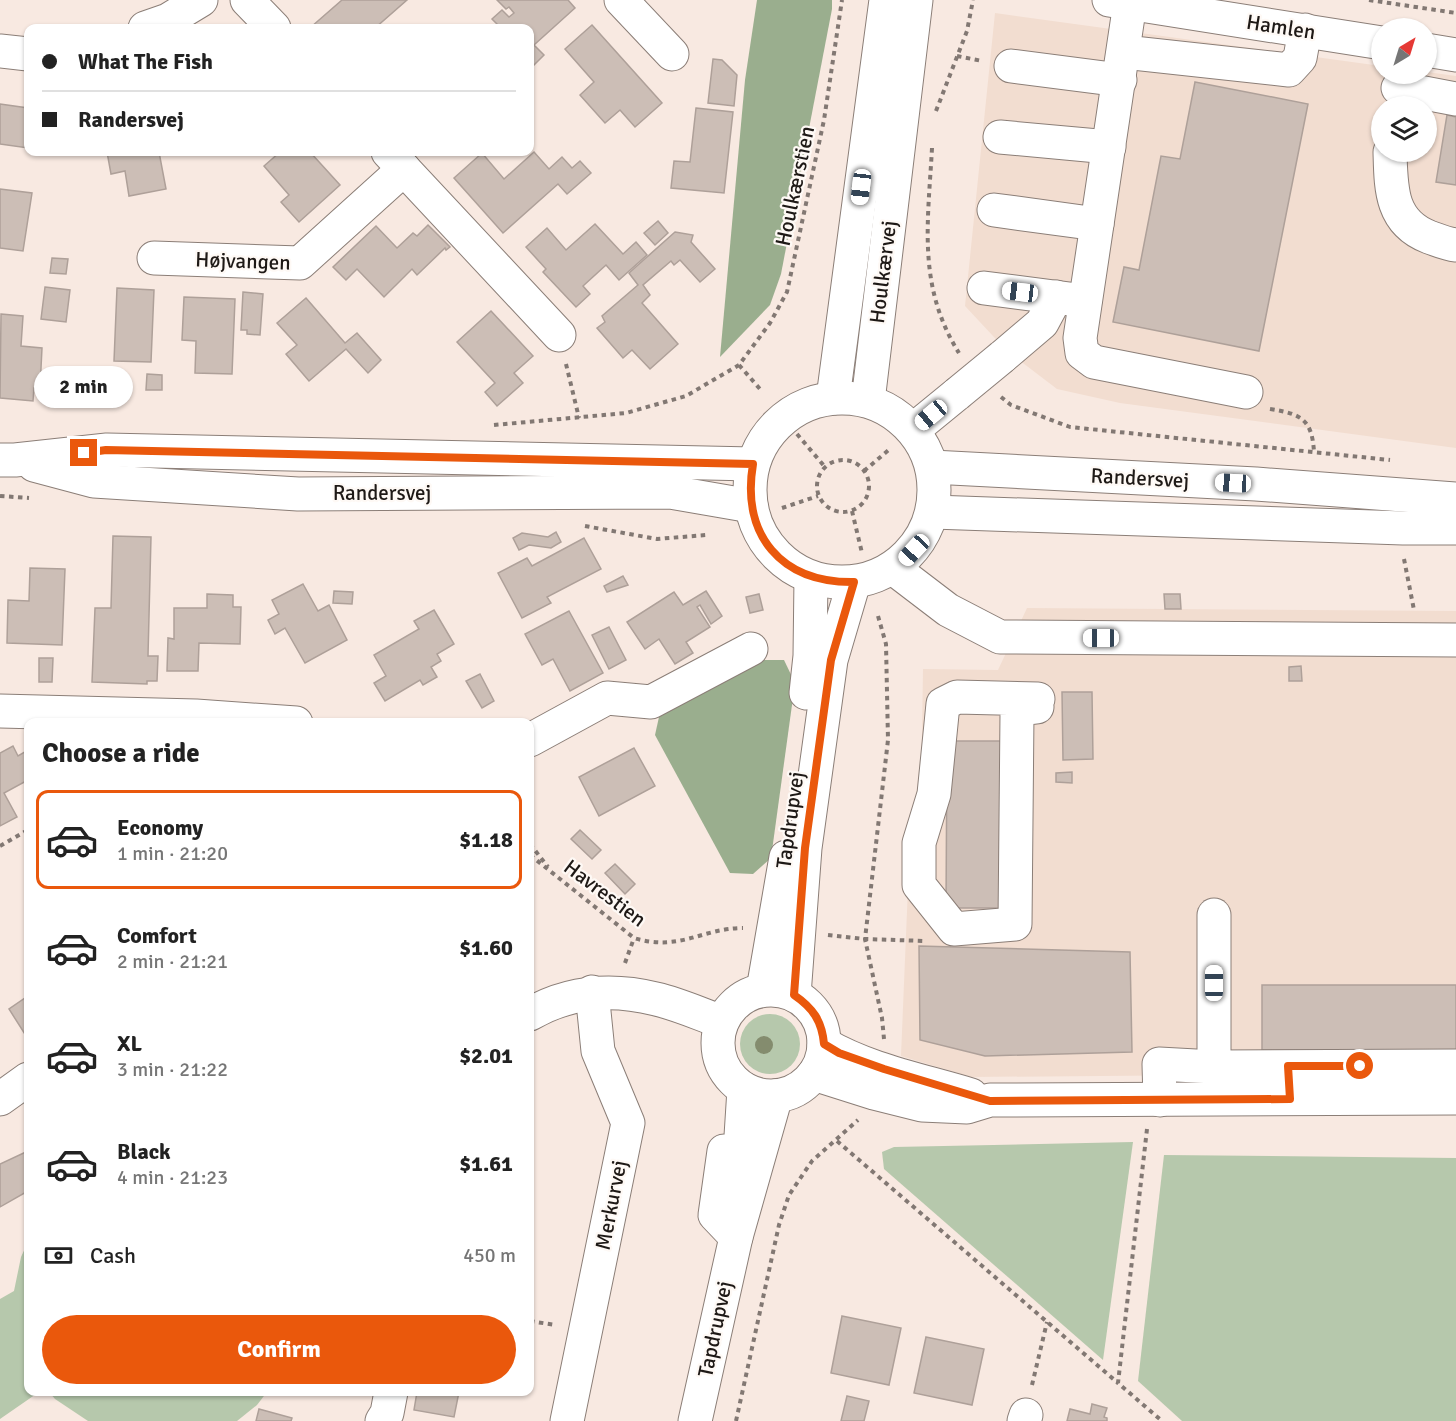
<!DOCTYPE html>
<meta charset="utf-8">
<style>
body{margin:0;font-family:Signika,sans-serif;background:#f6f6f6;color:#222;height:100vh;display:flex;flex-direction:column;font-size:22px;white-space:nowrap}
*{box-sizing:border-box;margin:0}
p{font-size:20px;color:#767676}
.icon{flex:none;width:33px;height:33px;fill:none;stroke:currentColor;stroke-width:2;stroke-linecap:round;stroke-linejoin:round}
.map{position:relative;flex:1;overflow:hidden}
.side{position:absolute;left:24px;top:718px;width:510px;height:678px;display:flex;flex-direction:column;background:#fff;border-radius:12px;box-shadow:0 2px 4px #0004}
.side>*{flex:none}
.banner{position:absolute;left:24px;top:24px;width:510px;height:132px;border-radius:12px;box-shadow:0 2px 4px #0004;display:grid;align-content:center;height:132px;padding:0 18px;background:#fff}
.needle{width:39px;rotate:38deg}
.tools{position:absolute;left:1371px;top:18px;display:grid;gap:12px}
.tools a{display:grid;place-items:center;width:66px;height:66px;border-radius:50%;background:#fff;box-shadow:0 2px 4px #0004;font-size:30px}
.end{position:absolute;width:27px;height:27px;margin:-14px;border:8px solid #ea580c;background:#fff;box-shadow:0 0 0 3px #fff}
.from{border-radius:50%}
.bubble{position:absolute;height:42px;border-radius:21px;background:#fff;box-shadow:0 2px 4px #0004;font-size:20px;font-weight:700;line-height:42px;text-align:center}
.car{position:absolute;width:18px;height:36px;margin:-18px -9px;border-radius:8px;box-shadow:0 0 4px 2px #0007;background:linear-gradient(#fff 24%,#345 0 40%,#fff 0 76%,#345 0 86%,#fff 0)}
.banner b{display:flex;align-items:center;gap:21px;height:57px;font-size:22px}
.banner b+b{border-top:2px solid #e0e0e0}
.banner i{width:15px;height:15px;background:#222}
ul{padding:0;list-style:none}
li{display:flex;align-items:center;gap:18px;height:99px;margin:0 12px 9px;padding:0 6px;border:3px solid transparent;border-radius:12px}
li div{flex:1}
li b{display:block;font-size:22px}
li em{font-style:normal;font-weight:700}
li.selected{border-color:#ea580c}
li>.icon{width:54px;height:54px;stroke-width:1.5}
h2{padding:0 18px;font-size:27px;line-height:72px}
.pay{display:flex;align-items:center;gap:15px;height:66px;padding:0 18px;font-size:22px}
.pay p{margin-inline-start:auto}
.button{display:flex;gap:12px;margin-top:auto;padding:12px 18px}
.button a{flex:1;height:69px;border-radius:36px;background:#ea580c;color:#fff;font-size:24px;font-weight:700;line-height:69px;text-align:center}
.map>svg:first-child{display:block}
</style>
<div class="map">
<svg width="1456" height="1421" viewBox="0 0 1456 1421">
<rect width="100%" height="100%" fill="#f8e9e1"/>
<g fill="#f2ddd0" fill-rule="evenodd">
<path d="M995,13L1381,66L1382,74H1426L1427,72L1456,76V448L1120,403L1057,389L1007,351L965,306ZM1382,106H1426V152H1382Z"/>
<polygon points="1027,608 1456,611 1456,1073 971,1077 901,1056 910,839 921,796 923,669 998,670"/>
</g>
<g fill="#b6c8ac">
<circle cx="770" cy="1044" r="30"/>
<polygon points="1133,1142 1103,1360 884,1169 882,1152 894,1147"/>
<polygon points="1164,1155 1456,1158 1456,1421 1182,1421 1138,1381"/>
<polygon points="28,1242 28,1392 39,1392 0,1419 0,1299 14,1291 21,1257"/>
<polygon points="49,1392 267,1392 257,1405 237,1421 88,1421 55,1399"/>
</g>
<g fill="#9aae8e">
<polygon points="757,0 832,0 832,9 781,274 770,305 720,357 745,80"/>
<polygon points="758,660 784,660 795,683 771,858 753,874 730,873 655,735 659,717"/>
</g>
<g fill="#ccbeb6" stroke="#aea099" stroke-width="1.5">
<polygon points="342,0 407,0 375,28 313,28 311,27"/>
<polygon points="497,0 568,0 575,8 534,45 544,55 530,69 530,28 498,28 500,27 492,19 502,10 509,17 514,13 509,7 506,9"/>
<polygon points="592,25 662,103 635,127 620,110 605,123 580,95 594,82 565,49"/>
<polygon points="713,59 722,60 737,75 734,106 708,103"/>
<polygon points="1195,82 1308,104 1259,351 1113,322 1124,267 1139,270 1161,156 1180,159"/>
<polygon points="0,104 28,108 28,148 0,144"/>
<polygon points="696,108 733,112 724,193 671,188 674,161 690,162"/>
<polygon points="1447,115 1456,117 1456,185 1436,182"/>
<polygon points="107,152 159,152 166,189 129,196 125,171 111,174"/>
<polygon points="280,152 310,152 340,185 299,222 281,202 289,195 264,166"/>
<polygon points="534,152 549,169 562,157 572,168 580,161 591,173 567,194 558,184 503,233 454,178 482,153 504,179"/>
<polygon points="0,189 32,193 23,251 0,248"/>
<polygon points="658,221 668,233 655,245 644,233"/>
<polygon points="595,224 623,254 636,242 647,255 619,280 606,265 583,286 590,294 576,307 543,272 546,269 526,247 547,228 566,250"/>
<polygon points="428,225 450,247 446,250 445,248 417,275 412,269 384,297 357,269 346,280 333,267 376,226 397,248 413,233 417,236"/>
<polygon points="675,232 693,235 691,242 715,269 700,282 680,260 674,265 671,261 643,285 650,295 642,303 678,344 650,369 632,350 623,358 597,328 605,322 602,316 638,285 629,273"/>
<polygon points="52,258 68,259 66,274 50,273"/>
<polygon points="45,287 70,290 66,322 41,319"/>
<polygon points="117,288 154,290 151,362 114,361"/>
<polygon points="243,292 263,294 260,335 247,334 247,330 241,330"/>
<polygon points="184,297 235,299 232,374 195,373 196,341 182,340"/>
<polygon points="306,298 345,343 357,333 381,360 368,373 346,349 309,381 286,354 297,345 277,323"/>
<polygon points="491,311 533,356 514,373 523,383 497,406 485,392 495,383 457,342"/>
<polygon points="1,314 23,316 21,346 42,348 40,388 34,388 33,401 0,398"/>
<polygon points="147,374 162,375 162,390 146,390"/>
<polygon points="556,532 561,542 551,548 529,545 519,550 513,538 522,533 548,537"/>
<polygon points="113,536 151,537 148,656 158,656 157,681 147,681 147,684 92,682 95,608 111,608"/>
<polygon points="584,538 601,569 547,597 551,603 522,618 498,573 527,558 532,566"/>
<polygon points="30,568 65,569 62,645 7,643 8,600 29,601"/>
<polygon points="623,576 628,585 607,592 604,586"/>
<polygon points="303,584 318,611 329,605 347,640 305,663 285,628 275,634 268,620 279,614 272,600"/>
<polygon points="334,591 353,592 352,604 333,603"/>
<polygon points="706,591 722,616 711,624 700,605 697,607 710,627 686,642 693,653 675,664 659,639 645,649 627,622 674,592 683,605"/>
<polygon points="207,594 233,595 233,607 241,607 240,644 199,643 198,671 167,671 168,638 174,639 174,608 207,608"/>
<polygon points="759,594 763,610 750,613 746,597"/>
<polygon points="1164,594 1180,594 1181,609 1165,609"/>
<polygon points="434,610 454,644 437,654 441,661 431,667 437,677 423,685 420,680 385,701 374,683 386,676 374,655 419,629 414,621"/>
<polygon points="569,611 603,673 570,691 553,659 542,665 525,634"/>
<polygon points="609,627 626,660 609,669 592,635"/>
<polygon points="39,658 53,658 52,682 39,682"/>
<polygon points="1301,666 1302,681 1289,681 1289,667"/>
<polygon points="480,674 494,701 482,708 466,681"/>
<polygon points="1062,692 1092,692 1093,759 1063,760"/>
<polygon points="947,741 1005,741 1005,908 946,908"/>
<polygon points="13,746 18,756 28,750 28,780 4,793 17,817 0,826 0,753"/>
<polygon points="634,748 655,786 599,816 579,777"/>
<polygon points="1072,772 1072,783 1056,782 1056,773"/>
<polygon points="580,830 601,850 592,859 571,839"/>
<polygon points="615,864 635,884 625,894 605,873"/>
<polygon points="919,946 1130,952 1132,1052 985,1056 920,1040"/>
<rect x="1262" y="985" width="194" height="65"/>
<polygon points="28,996 28,1039 9,1009"/>
<polygon points="28,1151 28,1191 0,1207 0,1164"/>
<polygon points="842,1316 901,1328 889,1385 831,1373"/>
<polygon points="926,1337 984,1349 972,1405 914,1393"/>
<polygon points="417,1392 459,1392 454,1417 414,1410"/>
<polygon points="847,1396 869,1401 864,1421 841,1421"/>
<polygon points="1092,1404 1107,1408 1104,1417 1107,1418 1107,1421 1067,1421 1070,1409 1090,1414"/>
<polygon points="259,1409 292,1418 291,1421 256,1421"/>
</g>
<g fill="none" stroke-linecap="round" stroke-linejoin="round">
<g stroke="#8b7e77" stroke-width="35">
<g id="minor">
<polyline points="247,0 274,28"/>
<polyline points="621,0 672,54"/>
<polyline points="1109,0 1382,43"/>
<polyline points="1130,3 1080,338 1082,353 1094,362 1246,392"/>
<polyline points="145,28 168,20 201,0"/>
<polyline points="1426,50 1456,55"/>
<polyline points="0,51 28,54"/>
<polyline points="1124,52 1289,70 1300,58 1305,30"/>
<polyline points="1011,66 1120,80"/>
<polyline points="1398,88 1456,99"/>
<polyline points="1000,137 1109,147"/>
<polyline points="388,152 559,335"/>
<path d="M1390,152C1391,187 1390,222 1429,237C1438,240 1446,244 1456,245"/>
<polyline points="994,210 1097,224"/>
<polyline points="154,258 300,263 404,169"/>
<polyline points="984,288 1085,301"/>
<polyline points="1002,357 1042,323 1056,297"/>
<circle cx="842" cy="490" r="92"/>
<polyline points="833,398 886,0"/>
<polyline points="868,401 916,0"/>
<polyline points="913,430 957,394"/>
<polyline points="0,460 15,460 107,450 753,464"/>
<polyline points="34,465 94,481 298,494 670,492 751,506"/>
<polyline points="932,467 1256,484 1456,499"/>
<polyline points="933,512 1403,528 1456,528"/>
<polyline points="893,568 948,610 1000,637 1456,640"/>
<polyline points="806,693 810,656 811,578"/>
<polyline points="1037,707 1021,709 1017,714 1015,924 954,929 919,885 919,843 934,794 943,704 957,697 1038,699"/>
<polyline points="0,711 196,716 296,723"/>
<polyline points="530,740 607,698 651,702 751,649"/>
<polyline points="763,990 786,857"/>
<circle cx="771" cy="1043" r="53"/>
<polyline points="794,995 805,848 831,660 854,582"/>
<path d="M530,1014C570,991 611,988 656,999C678,1004 700,1014 722,1022"/>
<path d="M824,1044C868,1070 922,1080 971,1095"/>
<polyline points="1214,1067 1214,915"/>
<polyline points="814,1074 874,1093 922,1105 967,1107 990,1100 1456,1098"/>
<polyline points="0,1099 28,1079"/>
<polyline points="1160,1100 1159,1064 1214,1067 1456,1066"/>
<polyline points="724,1151 715,1215 736,1237"/>
<polyline points="738,1183 744,1089"/>
<polyline points="382,1421 387,1413 391,1392"/>
<polyline points="567,1421 628,1123 598,1051 592,992"/>
<polyline points="695,1421 736,1237 776,1096"/>
<polyline points="1024,1421 1026,1415"/>
</g>
</g>
<g stroke="#827873" stroke-width="4" stroke-dasharray="4.5 4.5" stroke-linecap="butt">
<polyline points="1369,0 1456,13"/>
<polyline points="957,56 982,61"/>
<polyline points="936,111 967,31 973,0"/>
<path d="M932,148C928,223 917,286 959,353"/>
<polyline points="566,364 579,418"/>
<polyline points="739,365 760,389"/>
<polyline points="1001,397 1011,405 1070,427 1390,460"/>
<path d="M1270,409C1301,414 1312,419 1314,452"/>
<polyline points="494,425 626,413 686,396 739,365 770,323 787,292 824,120 842,0"/>
<polyline points="797,434 825,467"/>
<circle cx="843" cy="486" r="26"/>
<polyline points="864,471 891,448"/>
<polyline points="0,496 29,498"/>
<polyline points="782,508 818,496"/>
<polyline points="852,511 862,553"/>
<polyline points="585,526 657,539 706,535"/>
<polyline points="1404,559 1414,610"/>
<polyline points="878,616 886,644 888,740 865,939 882,1018 884,1039"/>
<polyline points="530,844 548,867"/>
<polyline points="0,846 28,830"/>
<path d="M530,855L634,938C680,952 702,928 743,928"/>
<polyline points="828,935 865,939 926,941"/>
<polyline points="625,963 634,938"/>
<polyline points="1147,1129 1118,1383 1162,1421"/>
<polyline points="837,1141 1118,1383"/>
<polyline points="530,1321 555,1325"/>
<polyline points="1032,1385 1047,1322"/>
<polyline points="736,1421 779,1225 789,1195 812,1161 858,1120"/>
</g>
<use href="#minor" stroke="#fff" stroke-width="33"/>
<g stroke="#8b7e77" stroke-width="35" stroke-linecap="butt">
<polyline id="minor-bridge" points="957,394 1002,357"/>
</g>
<use href="#minor-bridge" stroke="#fff" stroke-width="33"/>
</g>
<circle fill="#848c6e" cx="764" cy="1045" r="9"/>
<g fill="none" stroke-linecap="round" stroke-linejoin="round">
<path stroke="#ea580c" stroke-width="8" d="M84,453L106,450L753,464C741,535 781,583 854,582L831,660L805,848L794,995C813,1008 822,1021 824,1044L839,1053L884,1069L990,1101L1290,1099L1288,1066H1360"/>
</g>
<g text-anchor="middle" dominant-baseline="central" stroke-width="4.5" stroke-linejoin="round" paint-order="stroke">
<g font-size="21" fill="#1e1916" stroke="#fef9f5">
<text transform="translate(1281 27) rotate(9)">Hamlen</text>
<text transform="translate(795 186) rotate(-78)">Houlkærstien</text>
<text transform="translate(243 261) rotate(2)">Højvangen</text>
<text transform="translate(883 272) rotate(-83)">Houlkærvej</text>
<text transform="translate(1140 478) rotate(3)">Randersvej</text>
<text x="382" y="493">Randersvej</text>
<text transform="translate(790 820) rotate(-82)">Tapdrupvej</text>
<text transform="translate(605 893) rotate(37)">Havrestien</text>
<text transform="translate(611 1205) rotate(-79)">Merkurvej</text>
<text transform="translate(715 1329) rotate(-78)">Tapdrupvej</text>
</g>
</g>
</svg>
<div class="tools">
<a><svg class="needle" viewBox="-14 -14 28 28"><path d="M0-13l5 13h-10z" fill="#e53935"/><path d="M0 13l5-13h-10z" fill="#767676"/></svg></a>
<a><svg class="icon" aria-label="layers" viewBox="0 0 24 24"><path d="M12 4l9 5-9 5-9-5zM3 14l9 5 9-5"/></svg></a>
</div>
<i class="end from" style="left:1360px;top:1066px"></i>
<i class="end" style="left:84px;top:453px"></i>
<div class="bubble" style="left:34px;top:366px;width:99px">2 min</div>
<i class="car" style="left:861px;top:187px;rotate:187deg"></i>
<i class="car" style="left:1020px;top:292px;rotate:277deg"></i>
<i class="car" style="left:931px;top:415px;rotate:230deg"></i>
<i class="car" style="left:1233px;top:483px;rotate:273deg"></i>
<i class="car" style="left:914px;top:550px;rotate:223deg"></i>
<i class="car" style="left:1101px;top:638px;rotate:270deg"></i>
<i class="car" style="left:1214px;top:983px;rotate:0deg"></i>
<div class="banner">
<b><i class="from"></i>What The Fish</b>
<b><i></i>Randersvej</b>
</div>
<section class="side">
<h2>Choose a ride</h2>
<ul>
<li class="selected"><svg class="icon" aria-label="car" viewBox="0 0 24 24"><path d="M5 17H2v-5l4-1 3-4h7l3 4 3 1v5h-3M9 17h6M6 11h13"/><circle cx="7" cy="17" r="2"/><circle cx="17" cy="17" r="2"/></svg><div><b>Economy</b><p>1 min · 21:20</p></div><em>$1.18</em></li>
<li><svg class="icon" aria-label="car" viewBox="0 0 24 24"><path d="M5 17H2v-5l4-1 3-4h7l3 4 3 1v5h-3M9 17h6M6 11h13"/><circle cx="7" cy="17" r="2"/><circle cx="17" cy="17" r="2"/></svg><div><b>Comfort</b><p>2 min · 21:21</p></div><em>$1.60</em></li>
<li><svg class="icon" aria-label="car" viewBox="0 0 24 24"><path d="M5 17H2v-5l4-1 3-4h7l3 4 3 1v5h-3M9 17h6M6 11h13"/><circle cx="7" cy="17" r="2"/><circle cx="17" cy="17" r="2"/></svg><div><b>XL</b><p>3 min · 21:22</p></div><em>$2.01</em></li>
<li><svg class="icon" aria-label="car" viewBox="0 0 24 24"><path d="M5 17H2v-5l4-1 3-4h7l3 4 3 1v5h-3M9 17h6M6 11h13"/><circle cx="7" cy="17" r="2"/><circle cx="17" cy="17" r="2"/></svg><div><b>Black</b><p>4 min · 21:23</p></div><em>$1.61</em></li>
</ul>
<div class="pay"><svg class="icon" aria-label="cash" viewBox="0 0 24 24"><path d="M3 7h18v10H3z"/><circle cx="12" cy="12" r="2"/></svg>Cash<p>450 m</p></div>
<div class="button"><a>Confirm</a></div>
</section>
</div>
